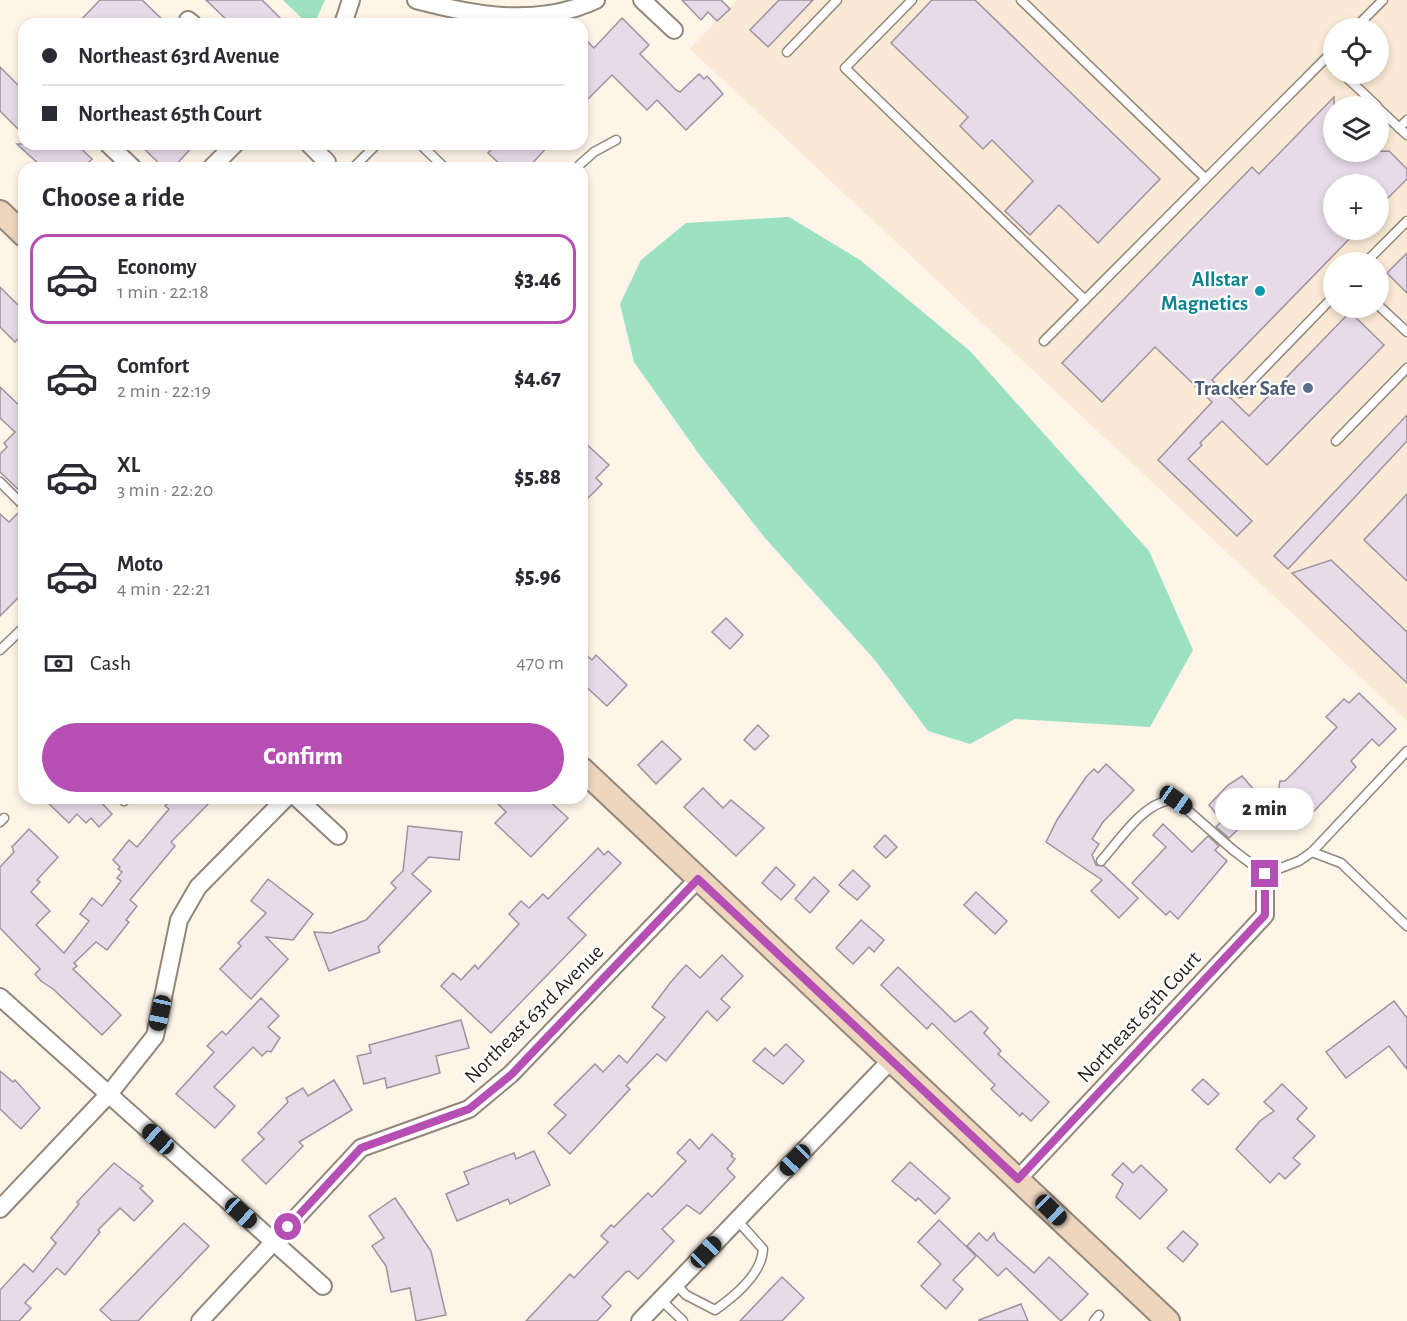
<!DOCTYPE html>
<meta charset="utf-8">
<style>
body{margin:0;font-family:"Alegreya Sans",sans-serif;background:#f2f2f3;color:#2b2b33;height:100vh;display:flex;flex-direction:column;font-size:22px;white-space:nowrap}
*{box-sizing:border-box;margin:0}
p{font-size:20px;color:#7c7c81}
.icon{flex:none;width:33px;height:33px;fill:none;stroke:currentColor;stroke-width:2;stroke-linecap:round;stroke-linejoin:round}
.map{position:relative;flex:1;overflow:hidden}
.panel{position:absolute;left:18px;top:162px;width:570px;height:642px;display:flex;flex-direction:column;background:#fff;border-radius:18px;box-shadow:0 3px 9px #0003}
.panel>*{flex:none}
.top-card{position:absolute;left:18px;top:18px;width:570px;height:132px;border-radius:18px;box-shadow:0 3px 9px #0003;display:grid;align-content:center;height:132px;padding:0 24px;background:#fff}
.controls{position:absolute;left:1323px;top:18px;display:grid;gap:12px}
.controls a{display:grid;place-items:center;width:66px;height:66px;border-radius:50%;background:#fff;box-shadow:0 3px 9px #0003;font-size:30px}
.end{position:absolute;width:27px;height:27px;margin:-14px;border:8px solid #b54fb4;background:#fff;box-shadow:0 0 0 3px #fff}
.from{border-radius:50%}
.bubble{position:absolute;height:42px;border-radius:21px;background:#fff;box-shadow:0 3px 9px #0003;font-size:20px;font-weight:800;line-height:42px;text-align:center}
.car{position:absolute;width:18px;height:36px;margin:-18px -9px;border-radius:8px;box-shadow:0 0 4px 2px #0007;background:linear-gradient(#222 24%,#8ab4d8 0 40%,#222 0 76%,#8ab4d8 0 86%,#222 0)}
.top-card b{display:flex;align-items:center;gap:21px;height:57px;font-size:22px}
.top-card b+b{border-top:2px solid #e1e1e2}
.top-card i{width:15px;height:15px;background:#2b2b33}
ul{padding:0;list-style:none}
li{display:flex;align-items:center;gap:18px;height:90px;margin:0 12px 9px;padding:0 12px;border:3px solid transparent;border-radius:18px}
li div{flex:1}
li b{display:block;font-size:22px}
li em{font-style:normal;font-weight:800}
li.active{border-color:#b54fb4}
li>.icon{width:54px;height:54px;stroke-width:1.5}
h2{padding:0 24px;font-size:27px;line-height:72px}
.pay{display:flex;align-items:center;gap:15px;height:66px;padding:0 24px;font-size:22px}
.pay p{margin-inline-start:auto}
.cta{display:flex;gap:12px;margin-top:auto;padding:12px 24px}
.cta a{flex:1;height:69px;border-radius:36px;background:#b54fb4;color:#fff;font-size:24px;font-weight:800;line-height:69px;text-align:center}
.map>svg:first-child{display:block}
</style>
<div class="map">
<svg width="1407" height="1321" viewBox="0 0 1407 1321">
<rect width="100%" height="100%" fill="#fef4e8"/>
<path fill="#fae9d4" fill-rule="evenodd" d="M736,0H1407V721L690,49ZM1334,28H1378V74H1334ZM1334,106H1378V152H1334ZM1334,184H1378V230H1334ZM1334,262H1378V308H1334Z"/>
<g fill="#9ce1c0">
<polygon points="283,0 325,0 314,24 308,24"/>
<polygon points="789,217 860,260 970,351 1149,551 1193,650 1150,727 1015,719 970,744 928,731 874,659 765,538 699,454 634,362 620,304 641,260 686,223"/>
</g>
<g fill="#e8dbe8" stroke="#9e929e" stroke-width="1.5">
<polygon points="100,0 142,0 167,24 77,24"/>
<polygon points="206,0 262,0 286,24 231,24"/>
<polygon points="682,0 721,0 730,9 717,21 708,12 701,20"/>
<polygon points="779,0 813,0 768,47 750,30"/>
<polygon points="932,0 975,0 1160,179 1098,243 1059,205 1030,235 1005,211 1033,181 992,140 983,149 960,126 968,117 891,43"/>
<polygon points="622,18 649,45 640,54 676,90 680,92 699,74 704,79 707,76 723,94 686,130 657,100 647,110 612,75 582,105 582,36 594,48"/>
<polygon points="0,67 24,91 24,135 0,111"/>
<polygon points="1334,97 1334,152 1389,151 1407,169 1407,179 1378,208 1378,184 1334,184 1334,230 1358,230 1212,380 1249,416 1350,312 1384,345 1267,465 1222,421 1200,443 1202,445 1188,459 1252,521 1237,536 1158,460 1212,402 1155,347 1102,402 1062,363 1252,167 1259,174"/>
<polygon points="17,144 76,144 92,159 83,168 43,168"/>
<polygon points="139,144 195,144 173,168 164,168"/>
<polygon points="497,144 550,144 528,168 504,168 488,153"/>
<polygon points="1407,253 1407,293 1387,273"/>
<polygon points="0,287 24,311 24,333 15,342 0,327"/>
<polygon points="0,387 24,410 24,495 0,472 0,454 7,447 4,443 15,432 0,418"/>
<polygon points="1407,415 1407,441 1288,569 1274,556"/>
<polygon points="582,440 609,465 596,478 602,484 582,504"/>
<polygon points="1407,494 1407,581 1364,540"/>
<polygon points="20,511 24,512 24,592 0,616 0,514 9,522"/>
<polygon points="1331,560 1407,632 1407,683 1292,573"/>
<polygon points="726,618 743,635 730,649 712,632"/>
<polygon points="582,651 592,660 596,655 627,685 607,706 582,683"/>
<polygon points="1359,693 1396,729 1379,746 1372,739 1351,761 1356,767 1299,827 1276,805 1280,781 1285,781 1294,772 1337,727 1326,717 1344,699 1349,703"/>
<polygon points="758,725 769,736 755,750 744,740"/>
<polygon points="662,741 681,759 656,784 638,765"/>
<polygon points="1106,764 1134,790 1103,822 1092,839 1099,844 1092,855 1096,865 1104,866 1138,898 1119,918 1091,891 1102,880 1046,842 1057,820 1086,777 1094,769 1098,773"/>
<polygon points="1242,776 1269,807 1254,820 1251,817 1229,838 1216,827 1222,821 1209,805 1228,785"/>
<polygon points="703,788 723,808 731,800 764,828 736,856 684,807"/>
<polygon points="43,798 97,798 112,814 99,827 91,818 86,823 77,814 69,823"/>
<polygon points="173,798 214,798 171,842 175,846 130,900 137,906 126,920 129,922 107,950 96,942 74,963 77,966 73,969 121,1015 102,1035 53,989 41,981 35,974 40,969 0,928 0,867 14,852 12,847 29,829 58,857 37,880 40,882 31,892 50,911 36,925 64,953 89,921 80,914 92,898 102,906 121,881 117,878 122,872 118,869 120,867 113,860 129,840 137,847 169,809 165,806"/>
<polygon points="492,798 546,798 568,818 531,857 495,823 506,812"/>
<polygon points="1163,824 1192,852 1208,836 1219,846 1215,850 1227,861 1178,919 1170,911 1166,915 1132,883 1166,847 1153,835"/>
<polygon points="408,826 462,832 459,860 429,857 412,874 431,891 378,947 380,952 329,971 314,932 331,933 366,920 396,888 391,883 403,871"/>
<polygon points="885,835 897,847 886,858 874,847"/>
<polygon points="598,848 604,855 608,851 621,863 568,918 586,935 491,1033 441,986 453,973 461,980 475,965 478,969 519,924 509,914 521,901 529,908 543,894 548,899"/>
<polygon points="776,867 795,885 781,900 762,883"/>
<polygon points="853,870 870,886 857,900 839,885"/>
<polygon points="814,877 829,891 810,913 795,899"/>
<polygon points="268,879 313,914 293,940 266,937 288,959 251,999 220,969 241,946 238,943 266,913 251,901"/>
<polygon points="976,892 1007,921 995,934 964,905"/>
<polygon points="861,920 884,940 874,952 869,947 853,964 836,948"/>
<polygon points="722,955 743,976 721,999 730,1007 717,1021 707,1011 666,1061 657,1054 626,1086 630,1089 570,1154 548,1133 566,1115 554,1105 595,1064 603,1072 619,1055 627,1063 665,1017 652,1007 670,983 686,965 700,978"/>
<polygon points="898,967 955,1022 971,1011 988,1028 984,1033 1001,1051 998,1054 1049,1102 1031,1121 1022,1113 1020,1116 991,1089 995,1085 932,1023 927,1029 881,985"/>
<polygon points="261,998 279,1016 268,1027 280,1038 271,1052 267,1051 262,1056 253,1047 214,1087 235,1106 215,1128 176,1094 214,1052 207,1046 222,1031 226,1035"/>
<polygon points="1394,1001 1407,1018 1407,1069 1389,1046 1346,1078 1326,1052"/>
<polygon points="461,1020 469,1048 436,1056 440,1073 387,1088 385,1078 364,1084 357,1056 371,1053 369,1045"/>
<polygon points="786,1044 804,1061 783,1084 753,1061 765,1048 774,1056"/>
<polygon points="0,1071 13,1082 15,1080 40,1108 21,1129 0,1109"/>
<polygon points="1203,1079 1219,1094 1208,1105 1192,1090"/>
<polygon points="334,1080 352,1110 299,1142 303,1146 266,1184 242,1160 264,1139 258,1133 288,1102 286,1098 303,1088 308,1096"/>
<polygon points="1282,1084 1307,1108 1297,1119 1315,1136 1293,1158 1300,1164 1285,1179 1279,1173 1270,1183 1236,1149 1260,1121 1274,1111 1264,1102"/>
<polygon points="712,1134 733,1154 731,1156 735,1159 727,1169 735,1177 700,1214 687,1205 662,1229 674,1241 638,1279 629,1271 626,1272 602,1297 611,1306 597,1321 526,1321 570,1274 574,1278 608,1242 601,1236 611,1225 614,1227 648,1193 652,1197 686,1161 677,1153 690,1139 699,1149"/>
<polygon points="534,1151 550,1185 510,1204 508,1199 457,1221 446,1194 469,1184 464,1172 514,1153 516,1159"/>
<polygon points="910,1162 950,1198 935,1214 918,1198 916,1201 892,1181"/>
<polygon points="114,1163 143,1186 140,1188 153,1201 134,1221 120,1208 98,1230 100,1232 65,1275 57,1268 25,1303 31,1308 19,1321 0,1321 0,1290 24,1264 33,1272 56,1243 51,1238 79,1204 77,1202"/>
<polygon points="1123,1163 1133,1173 1141,1165 1167,1190 1140,1219 1116,1197 1123,1184 1112,1175"/>
<polygon points="395,1198 431,1251 446,1315 416,1321 410,1288 391,1292 386,1266 372,1246 384,1238 369,1216"/>
<polygon points="939,1220 976,1256 953,1280 963,1289 946,1309 921,1286 941,1264 918,1242"/>
<polygon points="184,1223 209,1246 138,1321 112,1321 100,1310"/>
<polygon points="1183,1231 1198,1244 1183,1262 1167,1248"/>
<polygon points="979,1233 987,1241 994,1233 997,1240 1034,1273 1049,1257 1088,1294 1061,1321 1006,1268 998,1276 967,1246"/>
<polygon points="782,1277 804,1298 782,1321 740,1321"/>
<polygon points="1021,1304 1028,1321 979,1321 979,1320"/>
</g>
<g fill="none" stroke-linecap="round" stroke-linejoin="round">
<g stroke="#92877a" stroke-width="11">
<g id="lane">
<polyline points="912,0 845,68 1085,300"/>
<polyline points="1021,0 1205,178"/>
<polyline points="1355,28 1383,0"/>
<polyline points="787,52 837,0"/>
<polyline points="1343,74 1377,106"/>
<polyline points="1378,108 1407,135"/>
<polyline points="1399,128 1407,120"/>
<polyline points="420,144 445,168"/>
<polyline points="353,168 377,144"/>
<polyline points="576,168 594,152 616,140"/>
<polyline points="1366,262 1407,221"/>
<polyline points="1378,305 1407,332"/>
<polyline points="1044,341 1334,50"/>
<polyline points="1240,393 1334,296"/>
<polyline points="1336,441 1407,368"/>
<polyline points="0,482 24,506"/>
<polyline points="0,650 24,627"/>
<polyline points="124,801 126,798"/>
<polyline points="0,822 4,818"/>
<polyline points="1312,852 1341,863 1407,926"/>
<path d="M1101,861C1120,840 1146,798 1176,800L1233,850L1265,874L1299,861L1312,852L1407,751"/>
<path d="M676,1284L686,1295L715,1310C735,1296 762,1274 763,1249L737,1220"/>
<polyline points="661,1300 683,1321"/>
<polyline points="1094,1321 1099,1315"/>
</g>
</g>
<g stroke="#92877a" stroke-width="20">
<g id="street">
<path d="M416,0C476,16 538,27 596,0"/>
<polyline points="642,0 674,30"/>
<polyline points="188,20 193,24"/>
<polyline points="343,24 351,0"/>
<polyline points="108,144 133,168"/>
<polyline points="309,144 327,162"/>
<polyline points="211,168 235,144"/>
<polyline points="297,798 338,836"/>
<polyline points="0,997 323,1286"/>
<polyline points="1018,1179 1265,915 1265,874"/>
<polyline points="0,1209 109,1094 155,1036 179,920 198,887 286,798"/>
<polyline points="200,1321 361,1148 469,1109 511,1074 698,879"/>
<polyline points="640,1321 892,1059"/>
</g>
</g>
<g stroke="#92877a" stroke-width="26">
<g id="secondary">
<polyline points="0,212 24,235"/>
<polyline points="582,769 1168,1321"/>
</g>
</g>
<use href="#lane" stroke="#fff" stroke-width="8"/>
<use href="#street" stroke="#fff" stroke-width="16"/>
<use href="#secondary" stroke="#eed5be" stroke-width="22"/>
</g>
<g fill="none" stroke-linecap="round" stroke-linejoin="round">
<polyline stroke="#b54fb4" stroke-width="8" points="288,1227 361,1148 469,1109 512,1074 698,879 1018,1179 1265,915 1265,874"/>
</g>
<circle fill="#0f9aa8" stroke="#fff" stroke-width="2" cx="1260" cy="291" r="6"/>
<circle fill="#5c6f8a" stroke="#fff" stroke-width="2" cx="1308" cy="388" r="6"/>
<g text-anchor="middle" dominant-baseline="central" stroke-width="4.5" stroke-linejoin="round" paint-order="stroke">
<g font-size="21" font-weight="bold" fill="#0d838f" stroke="#fff" text-anchor="end">
<text x="1248" y="279">Allstar<tspan x="1248" dy="24">Magnetics</tspan></text>
</g>
<g font-size="21" font-weight="bold" fill="#4e5e75" stroke="#fff" text-anchor="end">
<text x="1296" y="388">Tracker Safe</text>
</g>
<g font-size="21" fill="#221d18" stroke="#fff">
<text transform="translate(534 1014) rotate(-45)">Northeast 63rd Avenue</text>
<text transform="translate(1139 1017) rotate(-47)">Northeast 65th Court</text>
</g>
</g>
</svg>
<div class="controls">
<a><svg class="icon" aria-label="locate" viewBox="0 0 24 24"><circle cx="12" cy="12" r="6"/><path d="M12 2v4M12 18v4M2 12h4M18 12h4"/></svg></a>
<a><svg class="icon" aria-label="layers" viewBox="0 0 24 24"><path d="M12 4l9 5-9 5-9-5zM3 14l9 5 9-5"/></svg></a>
<a>+</a>
<a>−</a>
</div>
<i class="end from" style="left:288px;top:1227px"></i>
<i class="end" style="left:1265px;top:874px"></i>
<div class="bubble" style="left:1215px;top:788px;width:99px">2 min</div>
<i class="car" style="left:1176px;top:800px;rotate:125deg"></i>
<i class="car" style="left:160px;top:1013px;rotate:192deg"></i>
<i class="car" style="left:158px;top:1139px;rotate:312deg"></i>
<i class="car" style="left:795px;top:1160px;rotate:224deg"></i>
<i class="car" style="left:1051px;top:1210px;rotate:134deg"></i>
<i class="car" style="left:241px;top:1213px;rotate:132deg"></i>
<i class="car" style="left:706px;top:1252px;rotate:44deg"></i>
<div class="top-card">
<b><i class="from"></i>Northeast 63rd Avenue</b>
<b><i></i>Northeast 65th Court</b>
</div>
<section class="panel">
<h2>Choose a ride</h2>
<ul>
<li class="active"><svg class="icon" aria-label="car" viewBox="0 0 24 24"><path d="M5 17H2v-5l4-1 3-4h7l3 4 3 1v5h-3M9 17h6M6 11h13"/><circle cx="7" cy="17" r="2"/><circle cx="17" cy="17" r="2"/></svg><div><b>Economy</b><p>1 min · 22:18</p></div><em>$3.46</em></li>
<li><svg class="icon" aria-label="car" viewBox="0 0 24 24"><path d="M5 17H2v-5l4-1 3-4h7l3 4 3 1v5h-3M9 17h6M6 11h13"/><circle cx="7" cy="17" r="2"/><circle cx="17" cy="17" r="2"/></svg><div><b>Comfort</b><p>2 min · 22:19</p></div><em>$4.67</em></li>
<li><svg class="icon" aria-label="car" viewBox="0 0 24 24"><path d="M5 17H2v-5l4-1 3-4h7l3 4 3 1v5h-3M9 17h6M6 11h13"/><circle cx="7" cy="17" r="2"/><circle cx="17" cy="17" r="2"/></svg><div><b>XL</b><p>3 min · 22:20</p></div><em>$5.88</em></li>
<li><svg class="icon" aria-label="car" viewBox="0 0 24 24"><path d="M5 17H2v-5l4-1 3-4h7l3 4 3 1v5h-3M9 17h6M6 11h13"/><circle cx="7" cy="17" r="2"/><circle cx="17" cy="17" r="2"/></svg><div><b>Moto</b><p>4 min · 22:21</p></div><em>$5.96</em></li>
</ul>
<div class="pay"><svg class="icon" aria-label="cash" viewBox="0 0 24 24"><path d="M3 7h18v10H3z"/><circle cx="12" cy="12" r="2"/></svg>Cash<p>470 m</p></div>
<div class="cta"><a>Confirm</a></div>
</section>
</div>
